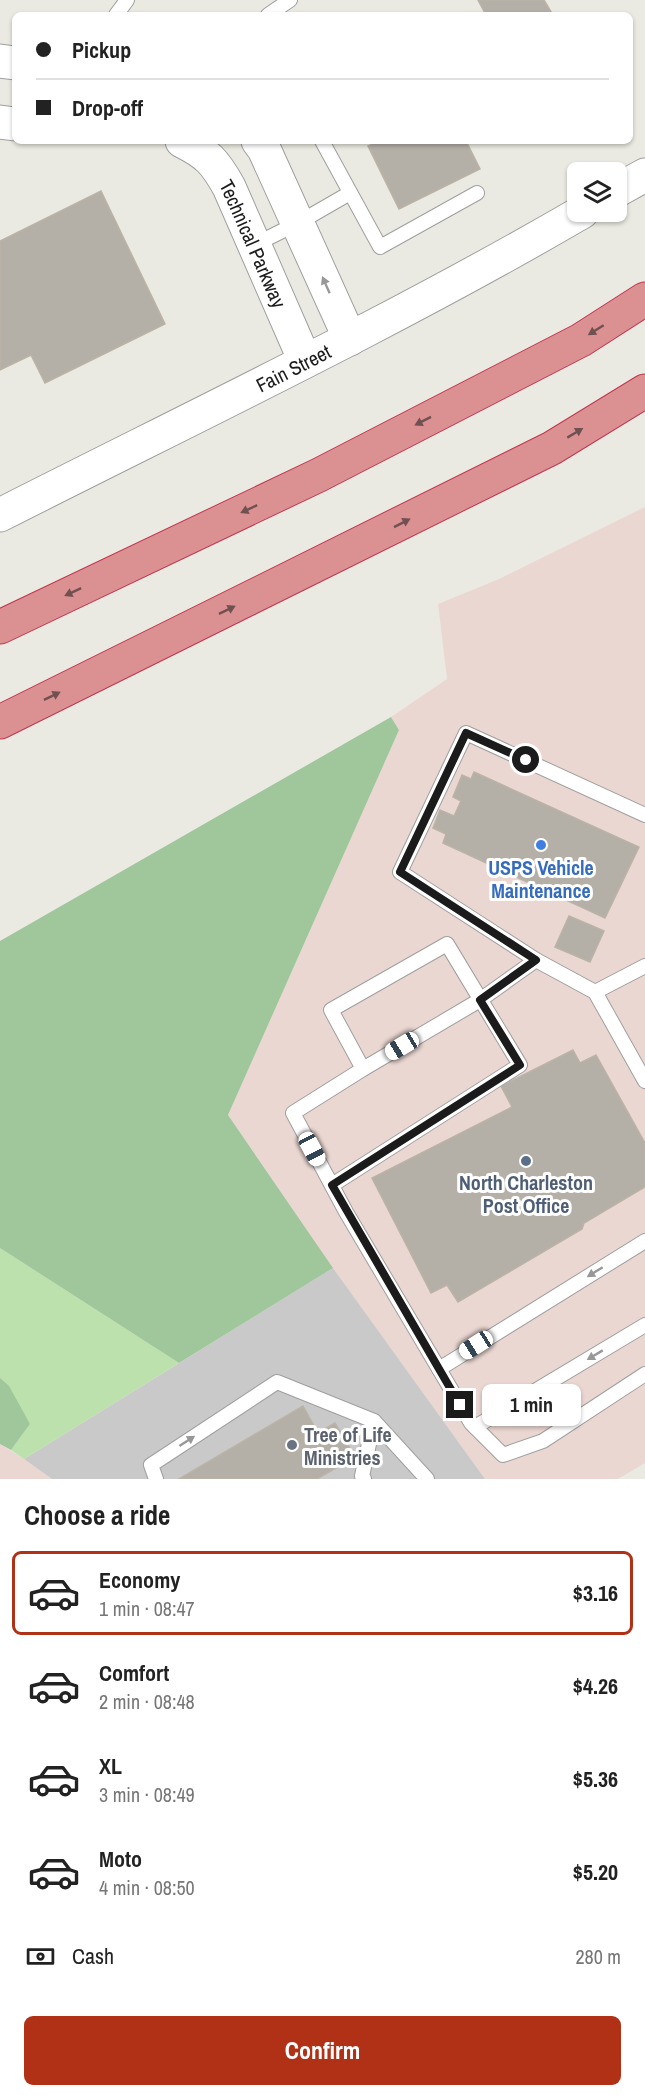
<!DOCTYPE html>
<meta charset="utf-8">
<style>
body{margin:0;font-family:"Archivo Narrow",sans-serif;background:#f6f6f6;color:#222;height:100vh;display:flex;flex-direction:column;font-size:22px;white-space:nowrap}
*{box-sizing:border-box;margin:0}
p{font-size:20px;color:#767676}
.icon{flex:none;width:33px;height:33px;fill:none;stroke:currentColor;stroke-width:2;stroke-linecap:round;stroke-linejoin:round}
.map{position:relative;height:1479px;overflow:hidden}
.sheet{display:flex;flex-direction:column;background:#fff;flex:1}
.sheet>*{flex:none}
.guide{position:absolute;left:12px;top:12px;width:621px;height:132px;border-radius:9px;box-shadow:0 2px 4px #0004;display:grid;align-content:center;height:132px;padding:0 24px;background:#fff}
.fabs{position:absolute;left:567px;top:162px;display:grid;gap:12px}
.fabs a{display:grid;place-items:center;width:60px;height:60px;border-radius:9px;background:#fff;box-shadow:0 2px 4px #0004;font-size:30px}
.end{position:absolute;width:27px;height:27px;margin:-14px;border:8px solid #1b1b1b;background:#fff;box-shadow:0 0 0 3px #fff}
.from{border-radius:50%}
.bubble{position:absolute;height:42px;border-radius:9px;background:#fff;box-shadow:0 2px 4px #0004;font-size:20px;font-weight:700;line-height:42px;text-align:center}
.car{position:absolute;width:18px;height:36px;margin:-18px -9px;border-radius:8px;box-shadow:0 0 4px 2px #0007;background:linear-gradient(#fff 24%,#345 0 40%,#fff 0 76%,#345 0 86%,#fff 0)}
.guide b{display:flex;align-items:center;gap:21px;height:57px;font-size:22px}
.guide b+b{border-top:2px solid #e0e0e0}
.guide i{width:15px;height:15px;background:#222}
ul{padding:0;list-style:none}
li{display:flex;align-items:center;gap:18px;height:84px;margin:0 12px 9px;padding:0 12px;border:3px solid transparent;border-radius:9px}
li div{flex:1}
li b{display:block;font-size:22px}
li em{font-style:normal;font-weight:700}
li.on{border-color:#b03116}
li>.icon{width:54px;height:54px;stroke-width:1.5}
h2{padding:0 24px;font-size:27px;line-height:72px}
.pay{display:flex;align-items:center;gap:15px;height:66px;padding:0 24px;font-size:22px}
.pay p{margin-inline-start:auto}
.cta{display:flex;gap:12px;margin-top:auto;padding:12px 24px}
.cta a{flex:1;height:69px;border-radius:9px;background:#b03116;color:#fff;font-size:24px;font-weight:700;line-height:69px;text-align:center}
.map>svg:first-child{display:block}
</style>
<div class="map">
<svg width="645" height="1479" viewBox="0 0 645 1479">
<rect width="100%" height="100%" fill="#ebeae2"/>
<g fill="#ebd7d2">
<polygon points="645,507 645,1463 618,1479 485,1479 333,1268 228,1115 399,730 391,717 447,679 438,604 499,579"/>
<polygon points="0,1444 24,1459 52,1479 0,1479"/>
</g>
<polygon fill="#c9c9c9" points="333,1268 485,1479 52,1479 24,1459"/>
<polygon fill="#bde1ac" points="0,1248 179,1363 24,1459 11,1450 30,1424 0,1378"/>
<g fill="#a0c69b">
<polygon points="391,717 399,730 228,1115 333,1268 179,1363 0,1248 0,941"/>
<polygon points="0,1378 9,1386 30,1424 11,1450 0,1444"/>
</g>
<g fill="#b4b0a8" stroke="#bbb3a6" stroke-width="1.5">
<polygon points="478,0 544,0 553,15 486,15"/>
<polygon points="379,141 466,141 480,169 399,209 368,146"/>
<polygon points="101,191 165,324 45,383 31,355 0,370 0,241"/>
<polygon points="474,772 639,847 605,918 443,843 446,834 433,828 440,810 454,816 461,801 453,797 462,775 471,779"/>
<polygon points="569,916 604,931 590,962 555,947"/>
<polygon points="573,1050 580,1063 596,1055 645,1143 645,1187 584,1223 582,1229 458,1302 447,1285 431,1293 372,1178 512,1107 501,1086"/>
<polygon points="303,1406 318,1433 335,1423 355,1457 317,1479 179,1479"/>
</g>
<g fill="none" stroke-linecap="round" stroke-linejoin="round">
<g stroke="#9f9f9f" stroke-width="16">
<g id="service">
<polyline points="116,15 127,0"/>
<polyline points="268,15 290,0"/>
<polyline points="322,141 380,247 477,193"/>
<polyline points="254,245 298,223 350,193"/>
<polyline points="536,960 595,992 645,1081"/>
<polyline points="595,992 645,966"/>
<polyline points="363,1069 480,1000 536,960 400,872 466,733 645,815"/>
<polyline points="332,1185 520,1065 447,944 331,1010 363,1069 293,1113 346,1212 471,1423 503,1455 543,1441 645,1374"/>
<polyline points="439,1369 645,1241"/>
<polyline points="475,1427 645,1325"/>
<polyline points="156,1479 151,1465 277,1382 374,1421 427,1479"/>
<polyline points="364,1479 362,1476 374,1421"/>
</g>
</g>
<g stroke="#9f9f9f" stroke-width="35">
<g id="tertiary">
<polyline points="0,61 15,63"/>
<polyline points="0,122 15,124"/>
<path id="s1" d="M182,141C208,154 215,162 229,187L305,361"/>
<polyline points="258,141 264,149 350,339"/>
<polyline points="616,191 645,175"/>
<path id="s2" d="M0,515C195,416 393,322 582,212"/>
</g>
</g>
<g stroke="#c1374f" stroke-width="35">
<g id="motorway">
<polyline points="0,627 319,475 581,340 645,299"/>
<polyline points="0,722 552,448 645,391"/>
</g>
</g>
<use href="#service" stroke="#fff" stroke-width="14"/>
<use href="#tertiary" stroke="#fff" stroke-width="33"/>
<use href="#motorway" stroke="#db9192" stroke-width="33"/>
</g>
<defs><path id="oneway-solid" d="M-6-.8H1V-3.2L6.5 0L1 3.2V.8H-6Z" transform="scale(1.5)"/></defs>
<g fill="#989898">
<use href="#oneway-solid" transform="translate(326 285) rotate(-114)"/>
<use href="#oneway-solid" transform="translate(595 1272) rotate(148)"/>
<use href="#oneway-solid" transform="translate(595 1355) rotate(149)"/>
<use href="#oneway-solid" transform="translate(187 1441) rotate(-33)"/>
</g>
<g fill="#715051">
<use href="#oneway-solid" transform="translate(596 330) rotate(148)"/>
<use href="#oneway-solid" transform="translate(423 421) rotate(153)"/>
<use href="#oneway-solid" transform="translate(575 433) rotate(-31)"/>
<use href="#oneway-solid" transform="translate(249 509) rotate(155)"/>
<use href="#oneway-solid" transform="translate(402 523) rotate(-27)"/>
<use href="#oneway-solid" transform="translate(73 592) rotate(155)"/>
<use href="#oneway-solid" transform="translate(227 610) rotate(-26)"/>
<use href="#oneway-solid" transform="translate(52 696) rotate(-26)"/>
</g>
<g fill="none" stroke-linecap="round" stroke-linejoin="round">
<polyline stroke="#1b1b1b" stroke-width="8" points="460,1405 332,1185 520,1065 480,1000 536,960 400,872 466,733 526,760"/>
</g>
<circle fill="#3f7fe0" stroke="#fff" stroke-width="2" cx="541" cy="845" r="6"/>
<circle fill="#5c6f8a" stroke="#fff" stroke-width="2" cx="526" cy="1161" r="6"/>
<circle fill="#6b7280" stroke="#fff" stroke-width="2" cx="292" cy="1445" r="6"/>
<g text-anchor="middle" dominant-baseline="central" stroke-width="6" stroke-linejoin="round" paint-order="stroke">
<g font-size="20" fill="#1b1b1b" stroke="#fff">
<text stroke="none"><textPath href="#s1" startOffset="129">Technical Parkway</textPath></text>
<text stroke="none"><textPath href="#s2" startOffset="328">Fain Street</textPath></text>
</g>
<g font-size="20" font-weight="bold" fill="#366cbe" stroke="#fff">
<text x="541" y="867">USPS Vehicle<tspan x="541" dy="23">Maintenance</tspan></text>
</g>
<g font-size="20" font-weight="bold" fill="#4e5e75" stroke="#fff">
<text x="526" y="1182">North Charleston<tspan x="526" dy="23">Post Office</tspan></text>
</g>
<g font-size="20" font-weight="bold" fill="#5b616d" stroke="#fff" text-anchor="start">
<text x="304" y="1434">Tree of Life<tspan x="304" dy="23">Ministries</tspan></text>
</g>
</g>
</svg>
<div class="fabs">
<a><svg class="icon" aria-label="layers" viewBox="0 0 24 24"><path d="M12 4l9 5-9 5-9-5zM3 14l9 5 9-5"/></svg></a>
</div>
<i class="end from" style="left:526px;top:760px"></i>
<i class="end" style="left:460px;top:1405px"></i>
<div class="bubble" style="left:482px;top:1384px;width:99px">1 min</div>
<i class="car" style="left:402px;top:1046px;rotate:239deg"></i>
<i class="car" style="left:312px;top:1149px;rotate:152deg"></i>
<i class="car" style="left:476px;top:1345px;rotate:238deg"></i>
<div class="guide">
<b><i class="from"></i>Pickup</b>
<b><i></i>Drop-off</b>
</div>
</div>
<section class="sheet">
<h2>Choose a ride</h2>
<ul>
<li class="on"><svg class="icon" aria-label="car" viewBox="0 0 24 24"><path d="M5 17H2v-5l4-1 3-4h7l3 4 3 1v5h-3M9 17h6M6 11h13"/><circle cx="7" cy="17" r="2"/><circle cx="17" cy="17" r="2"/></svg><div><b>Economy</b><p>1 min · 08:47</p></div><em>$3.16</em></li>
<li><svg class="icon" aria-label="car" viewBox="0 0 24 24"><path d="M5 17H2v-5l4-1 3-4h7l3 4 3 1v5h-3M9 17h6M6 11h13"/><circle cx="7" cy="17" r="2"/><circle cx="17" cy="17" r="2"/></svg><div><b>Comfort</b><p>2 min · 08:48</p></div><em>$4.26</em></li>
<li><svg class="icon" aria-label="car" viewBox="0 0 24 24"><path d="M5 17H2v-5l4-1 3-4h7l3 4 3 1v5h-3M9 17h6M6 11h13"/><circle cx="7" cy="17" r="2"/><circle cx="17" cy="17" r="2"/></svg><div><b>XL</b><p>3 min · 08:49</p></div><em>$5.36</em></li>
<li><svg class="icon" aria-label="car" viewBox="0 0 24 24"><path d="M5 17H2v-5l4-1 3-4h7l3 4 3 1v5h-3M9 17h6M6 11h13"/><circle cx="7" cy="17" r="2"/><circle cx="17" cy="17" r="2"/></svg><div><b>Moto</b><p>4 min · 08:50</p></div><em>$5.20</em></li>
</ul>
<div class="pay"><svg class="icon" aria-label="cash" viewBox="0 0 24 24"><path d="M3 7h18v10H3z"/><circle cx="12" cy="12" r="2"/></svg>Cash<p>280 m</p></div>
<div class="cta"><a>Confirm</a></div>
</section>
